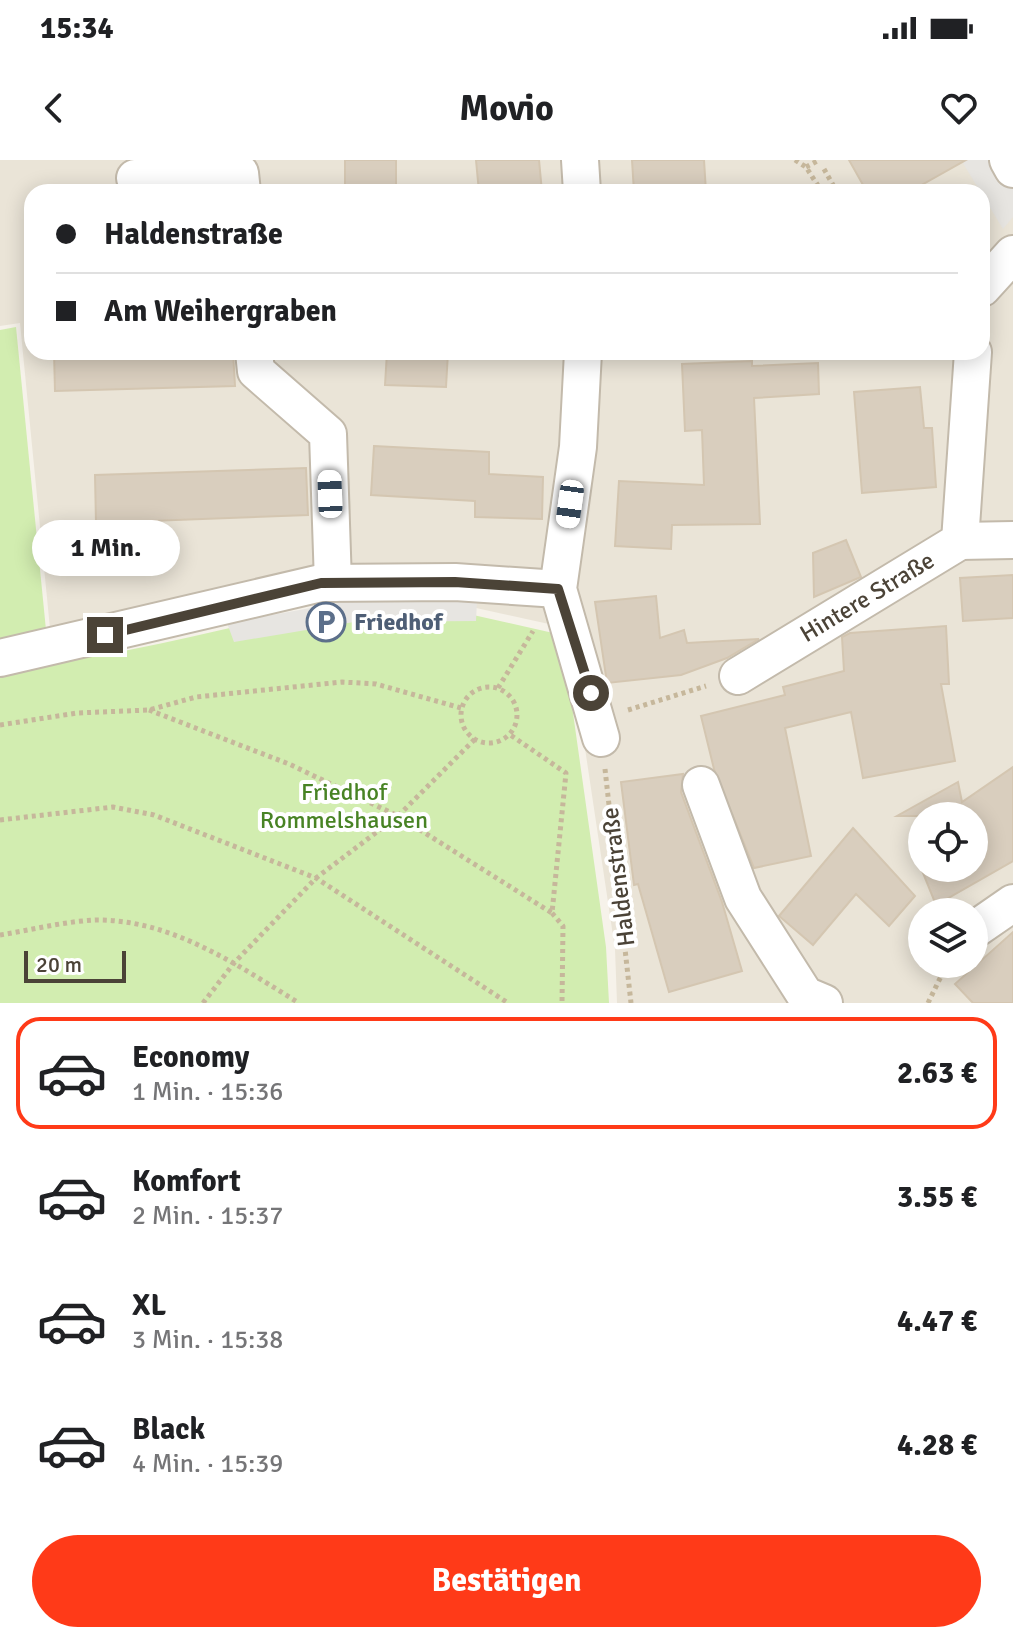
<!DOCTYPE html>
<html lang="de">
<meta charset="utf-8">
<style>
body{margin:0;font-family:Signika,sans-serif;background:#f2f2f2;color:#202124;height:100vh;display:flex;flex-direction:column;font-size:30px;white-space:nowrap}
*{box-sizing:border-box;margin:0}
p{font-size:26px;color:#757577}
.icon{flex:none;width:44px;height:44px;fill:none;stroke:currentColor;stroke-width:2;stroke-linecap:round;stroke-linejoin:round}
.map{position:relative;height:843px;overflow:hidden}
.details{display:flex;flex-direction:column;background:#fff;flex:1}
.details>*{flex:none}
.guide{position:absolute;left:24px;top:24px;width:966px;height:176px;border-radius:24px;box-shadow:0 4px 20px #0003;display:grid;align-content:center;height:176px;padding:0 32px;background:#fff}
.controls{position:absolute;left:908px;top:642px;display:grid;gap:16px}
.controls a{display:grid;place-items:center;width:80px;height:80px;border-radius:50%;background:#fff;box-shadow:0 4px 20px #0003;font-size:40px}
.scale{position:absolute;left:24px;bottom:20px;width:102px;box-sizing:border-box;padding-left:8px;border:4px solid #4b4337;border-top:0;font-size:22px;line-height:28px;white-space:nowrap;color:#4b4337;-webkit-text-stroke:6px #fff;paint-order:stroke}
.end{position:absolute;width:36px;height:36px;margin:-18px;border:10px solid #4b4337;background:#fff;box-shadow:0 0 0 4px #fff}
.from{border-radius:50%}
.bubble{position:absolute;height:56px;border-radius:28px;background:#fff;box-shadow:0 4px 20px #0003;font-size:26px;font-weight:700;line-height:56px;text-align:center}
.car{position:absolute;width:24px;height:48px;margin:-24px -12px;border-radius:10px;box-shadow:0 0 6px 2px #0007;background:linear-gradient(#fff 24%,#345 0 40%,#fff 0 76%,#345 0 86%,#fff 0)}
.guide b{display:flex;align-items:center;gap:28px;height:76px;font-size:30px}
.guide b+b{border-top:2px solid #e0e0e0}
.guide i{width:20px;height:20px;background:#202124}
ul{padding:14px 0 0;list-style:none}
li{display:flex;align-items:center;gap:24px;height:112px;margin:0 16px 12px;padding:0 16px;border:4px solid transparent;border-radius:24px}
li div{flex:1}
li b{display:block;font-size:30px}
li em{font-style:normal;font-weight:700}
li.on{border-color:#ff3a18}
li>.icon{width:72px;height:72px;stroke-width:1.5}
.cta{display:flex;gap:16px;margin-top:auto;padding:16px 32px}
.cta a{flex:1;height:92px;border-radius:48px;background:#ff3a18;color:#fff;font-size:32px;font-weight:700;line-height:92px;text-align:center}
.status{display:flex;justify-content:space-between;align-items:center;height:56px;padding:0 40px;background:#fff;direction:ltr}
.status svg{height:22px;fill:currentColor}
header{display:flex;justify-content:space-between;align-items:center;height:104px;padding:0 32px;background:#fff;font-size:36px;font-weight:700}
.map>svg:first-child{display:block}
</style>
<div class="status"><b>15:34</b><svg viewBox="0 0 49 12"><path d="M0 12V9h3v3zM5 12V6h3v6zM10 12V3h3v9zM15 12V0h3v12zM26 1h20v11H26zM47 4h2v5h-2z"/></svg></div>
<header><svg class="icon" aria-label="back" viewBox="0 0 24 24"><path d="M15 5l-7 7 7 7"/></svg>Movio<svg class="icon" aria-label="heart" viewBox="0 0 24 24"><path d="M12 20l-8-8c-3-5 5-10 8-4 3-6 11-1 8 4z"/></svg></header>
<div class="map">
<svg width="1013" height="843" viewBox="0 0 1013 843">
<rect width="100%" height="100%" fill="#f6f2ea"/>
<path fill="#eae4d7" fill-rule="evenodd" d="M0,0H1013V843H617L615,789L567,468L440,440L323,438L53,499L20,163L0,166ZM32,32H982V192H32ZM922,656H974V708H922ZM922,752H974V804H922Z"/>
<g fill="#d2edb0">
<polygon points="16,167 47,480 0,491 0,170"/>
<path d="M325,446L442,448L562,475L606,787L609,843H0V509C110,499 218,470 325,446Z"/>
</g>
<g fill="#e7e5e1">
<polygon points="961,0 1008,0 1013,9 1013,57 1003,69"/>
<polygon points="349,441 477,441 476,461 354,462 234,482 227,463"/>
</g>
<g fill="#d9cebe" stroke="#d4c6b1" stroke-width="2">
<rect x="345" y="0" width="51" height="26"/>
<polygon points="476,0 539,0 542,32 479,32"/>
<polygon points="632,0 704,0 706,32 634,32"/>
<polygon points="849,0 966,0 909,32 867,32"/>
<polygon points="54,192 233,192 235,226 55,231"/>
<polygon points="387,192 448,192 446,227 385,225"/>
<polygon points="752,201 752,206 818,203 819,234 754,238 760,364 672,365 671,389 615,386 619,321 704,325 702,270 685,271 682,204"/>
<polygon points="920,227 924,268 932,268 936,327 862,333 854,232"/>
<polygon points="374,286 489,292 489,314 543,317 542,359 475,357 475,341 371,335"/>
<polygon points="306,308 308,355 96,363 95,315"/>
<polygon points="846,380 861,417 814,437 813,393"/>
<polygon points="1013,415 1013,458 963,461 960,418"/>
<polygon points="656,436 660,478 684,470 687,483 759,479 727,498 681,515 607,523 595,442"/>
<polygon points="946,466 949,524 941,524 955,601 863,618 851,552 785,568 811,696 754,708 714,609 701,556 785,535 783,527 844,511 842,477 850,473"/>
<polygon points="1013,607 1013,701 936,745 921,708 974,708 974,656 897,656 958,622 962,642"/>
<polygon points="683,614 681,632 722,742 742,811 669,832 638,724 634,725 621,622"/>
<polygon points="853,668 915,736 889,766 856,734 813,785 779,756"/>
<polygon points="1013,772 1013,843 973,843 955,824"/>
</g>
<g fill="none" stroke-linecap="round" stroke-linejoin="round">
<g stroke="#c3baab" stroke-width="40">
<g id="minor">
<polyline points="580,0 582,32"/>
<polyline points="1008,0 1013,9"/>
<polyline points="135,18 240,13 242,32"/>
<polyline points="982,128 1013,94"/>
<polyline points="254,192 256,211 328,274 333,423"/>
<polyline points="583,192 578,287 558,429 601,578"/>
<polyline points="960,381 1013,380"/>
<polyline points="0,498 321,423 455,422 558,429"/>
<polyline points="738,516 960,381 973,192"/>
<polyline points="701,625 743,738 805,835 824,843"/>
<polyline points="974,770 1013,743"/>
</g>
</g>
<g stroke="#c6b79b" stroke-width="5" stroke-dasharray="4 4" stroke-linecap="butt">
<polyline points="795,0 806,7 822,32"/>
<polyline points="806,7 819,0"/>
<polyline points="824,9 837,32"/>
<circle cx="489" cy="555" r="28"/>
<polyline points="498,528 533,471"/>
<polyline points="149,550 289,604 398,656 552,753 566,613 509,574"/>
<polyline points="628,550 706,526"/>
<polyline points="0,565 77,553 149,550 196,537 342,522 376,524 461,548"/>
<polyline points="605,609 631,843"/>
<polyline points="0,660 113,647 154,655 316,718 508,843"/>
<polyline points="552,753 563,766 562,843"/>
<path d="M0,775C31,770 66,761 97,760C173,760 237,805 299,843"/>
<polyline points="203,843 234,803 316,718 398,656 475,579"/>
<polyline points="928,843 947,804"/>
</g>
<use href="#minor" stroke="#fff" stroke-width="36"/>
</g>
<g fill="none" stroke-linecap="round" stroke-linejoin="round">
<polyline stroke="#4b4337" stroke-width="10" points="105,475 321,423 455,422 558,429 591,533"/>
</g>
<defs>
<g id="parking-ring" transform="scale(2)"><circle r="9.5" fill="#fff" stroke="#5c6f8a" stroke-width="1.5"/><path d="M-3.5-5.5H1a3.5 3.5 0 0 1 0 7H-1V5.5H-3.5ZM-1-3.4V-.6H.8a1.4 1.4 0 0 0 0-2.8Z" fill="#5c6f8a"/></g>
</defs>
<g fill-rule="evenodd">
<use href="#parking-ring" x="326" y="462"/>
</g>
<g text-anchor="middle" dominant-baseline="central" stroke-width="8" stroke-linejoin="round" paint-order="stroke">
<g font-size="24" fill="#4b4337" stroke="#fff">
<text transform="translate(867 437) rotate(-31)">Hintere Straße</text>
<text transform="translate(618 717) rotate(-97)">Haldenstraße</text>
</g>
<g font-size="24" font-weight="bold" fill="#4e5e75" stroke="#fff" text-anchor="start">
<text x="354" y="462">Friedhof</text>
</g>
<g font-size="24" fill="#488324" stroke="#fff">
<text x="344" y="632">Friedhof<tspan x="344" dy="28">Rommelshausen</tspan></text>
</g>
</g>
</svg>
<div class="controls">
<a><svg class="icon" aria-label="locate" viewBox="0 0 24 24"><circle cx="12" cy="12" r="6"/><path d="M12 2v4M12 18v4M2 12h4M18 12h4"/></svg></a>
<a><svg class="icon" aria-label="layers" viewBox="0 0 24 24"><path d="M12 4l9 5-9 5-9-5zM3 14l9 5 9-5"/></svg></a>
</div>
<div class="scale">20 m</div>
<i class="end from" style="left:591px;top:533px"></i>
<i class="end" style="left:105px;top:475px"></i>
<div class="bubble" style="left:32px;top:360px;width:148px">1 Min.</div>
<i class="car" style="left:330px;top:334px;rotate:358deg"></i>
<i class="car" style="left:570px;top:344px;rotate:188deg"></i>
<div class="guide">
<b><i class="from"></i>Haldenstraße</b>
<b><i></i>Am Weihergraben</b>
</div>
</div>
<section class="details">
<ul>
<li class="on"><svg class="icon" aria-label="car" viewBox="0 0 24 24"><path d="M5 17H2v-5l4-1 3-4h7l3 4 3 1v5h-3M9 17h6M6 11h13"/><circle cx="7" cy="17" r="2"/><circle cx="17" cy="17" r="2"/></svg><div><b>Economy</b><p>1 Min. · 15:36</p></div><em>2.63 €</em></li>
<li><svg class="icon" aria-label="car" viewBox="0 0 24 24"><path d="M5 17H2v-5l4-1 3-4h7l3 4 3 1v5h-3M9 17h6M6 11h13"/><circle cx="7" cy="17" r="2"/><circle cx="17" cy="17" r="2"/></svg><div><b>Komfort</b><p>2 Min. · 15:37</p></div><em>3.55 €</em></li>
<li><svg class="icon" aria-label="car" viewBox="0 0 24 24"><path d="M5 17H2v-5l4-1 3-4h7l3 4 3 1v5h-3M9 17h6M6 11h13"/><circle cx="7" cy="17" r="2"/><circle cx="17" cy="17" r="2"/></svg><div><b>XL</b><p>3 Min. · 15:38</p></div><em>4.47 €</em></li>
<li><svg class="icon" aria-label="car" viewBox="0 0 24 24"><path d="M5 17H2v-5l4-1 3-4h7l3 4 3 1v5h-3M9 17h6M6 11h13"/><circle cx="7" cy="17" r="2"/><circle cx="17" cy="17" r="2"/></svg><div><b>Black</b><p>4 Min. · 15:39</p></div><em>4.28 €</em></li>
</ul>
<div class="cta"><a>Bestätigen</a></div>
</section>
